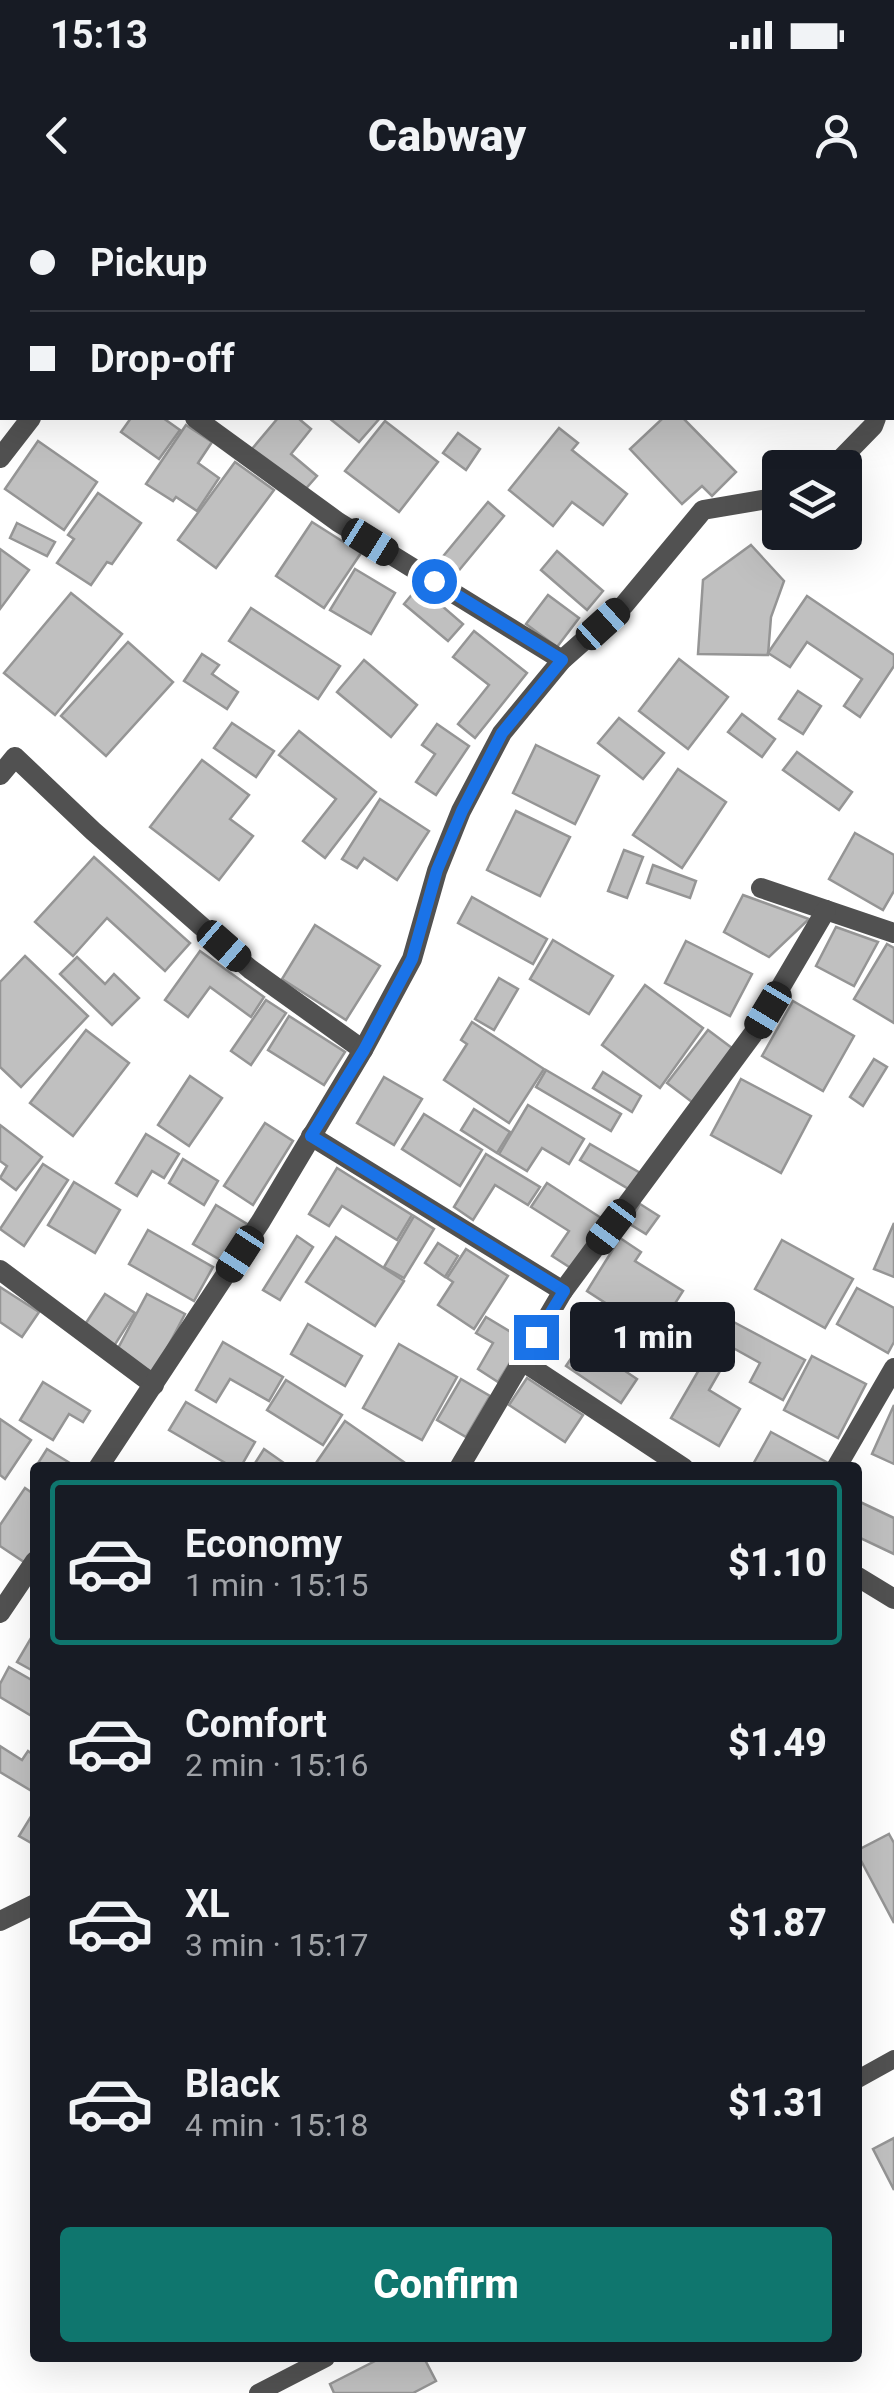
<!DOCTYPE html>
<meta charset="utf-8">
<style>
body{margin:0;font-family:Roboto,sans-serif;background:#242831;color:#f1f3f6;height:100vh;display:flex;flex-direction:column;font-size:38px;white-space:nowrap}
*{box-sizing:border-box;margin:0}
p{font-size:32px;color:#9ea1a6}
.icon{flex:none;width:55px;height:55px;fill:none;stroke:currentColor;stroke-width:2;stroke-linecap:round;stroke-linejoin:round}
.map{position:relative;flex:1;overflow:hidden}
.panel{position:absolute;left:30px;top:1262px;width:832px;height:900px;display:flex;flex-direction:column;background:#171b24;border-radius:10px;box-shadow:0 10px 40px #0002}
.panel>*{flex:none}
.hud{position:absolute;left:0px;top:0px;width:895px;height:220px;box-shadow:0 10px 40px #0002;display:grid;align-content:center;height:220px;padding:0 30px;background:#171b24}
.controls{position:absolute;left:762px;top:250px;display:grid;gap:20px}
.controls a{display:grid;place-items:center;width:100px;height:100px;border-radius:10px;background:#171b24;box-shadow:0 10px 40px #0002;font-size:50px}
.end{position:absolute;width:45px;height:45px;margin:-22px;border:12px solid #1a73e8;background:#fff;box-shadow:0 0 0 5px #fff}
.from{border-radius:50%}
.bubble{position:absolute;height:70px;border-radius:10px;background:#171b24;box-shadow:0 10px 40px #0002;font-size:32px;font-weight:800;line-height:70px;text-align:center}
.car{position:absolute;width:30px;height:60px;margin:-30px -15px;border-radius:12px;box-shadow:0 0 8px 2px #0007;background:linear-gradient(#222 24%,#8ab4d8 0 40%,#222 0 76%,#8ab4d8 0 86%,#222 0)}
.hud b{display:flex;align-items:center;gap:35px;height:95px;font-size:38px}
.hud b+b{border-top:2px solid #363941}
.hud i{width:25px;height:25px;background:#f1f3f6}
ul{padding:18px 0 0;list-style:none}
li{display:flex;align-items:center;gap:30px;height:165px;margin:0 20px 15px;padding:0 10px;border:5px solid transparent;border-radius:10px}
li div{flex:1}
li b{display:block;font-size:38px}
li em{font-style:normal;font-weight:800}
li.current{border-color:#0f766e}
li>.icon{width:90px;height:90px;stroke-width:1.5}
.primary-button{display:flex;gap:20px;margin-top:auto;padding:20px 30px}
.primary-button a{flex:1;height:115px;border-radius:10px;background:#0f766e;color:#fff;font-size:40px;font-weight:800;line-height:115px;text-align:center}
.status{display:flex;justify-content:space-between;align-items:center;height:70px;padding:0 50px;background:#171b24;direction:ltr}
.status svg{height:28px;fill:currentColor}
header{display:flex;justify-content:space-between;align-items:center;height:130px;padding:0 30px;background:#171b24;font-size:45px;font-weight:800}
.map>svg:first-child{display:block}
</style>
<div class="status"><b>15:13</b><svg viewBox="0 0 49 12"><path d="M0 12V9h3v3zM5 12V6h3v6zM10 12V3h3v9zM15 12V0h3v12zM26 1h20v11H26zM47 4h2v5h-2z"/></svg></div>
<header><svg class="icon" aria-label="back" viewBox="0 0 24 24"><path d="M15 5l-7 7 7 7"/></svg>Cabway<svg class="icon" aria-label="person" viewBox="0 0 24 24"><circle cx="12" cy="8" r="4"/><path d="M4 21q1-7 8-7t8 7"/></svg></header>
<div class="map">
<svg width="894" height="2193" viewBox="0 0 894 2193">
<rect width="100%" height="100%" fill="#fff"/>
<g fill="#c0c0c0" stroke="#959595" stroke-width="2.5">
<polygon points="131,218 163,218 180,230 159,259 121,232"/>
<polygon points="278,218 298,218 311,229 291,254 317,276 302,293 251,250"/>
<polygon points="329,218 380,218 359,242"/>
<polygon points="663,218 683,218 736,272 712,296 702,286 682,304 630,249"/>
<polygon points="385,221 438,262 399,312 345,271"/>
<polygon points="186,225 212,242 198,263 219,278 197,311 176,297 173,301 146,284"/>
<polygon points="559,228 578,243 572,250 627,294 603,325 572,302 553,326 509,290"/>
<polygon points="458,233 480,249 466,270 443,253"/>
<polygon points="38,241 97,282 64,330 5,289"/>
<polygon points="235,262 274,290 216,368 178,340"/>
<polygon points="98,293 141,323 112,364 107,362 91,385 57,363 74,339 68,335"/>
<polygon points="488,302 504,316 451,380 435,366"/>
<polygon points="312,322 361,353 324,408 276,376"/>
<polygon points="17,323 55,342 47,356 10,338"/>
<polygon points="751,345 784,381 771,417 768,455 698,454 703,380"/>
<polygon points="0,349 29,370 0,409"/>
<polygon points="557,351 603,391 587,410 541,370"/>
<polygon points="355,369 395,393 371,434 330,410"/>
<polygon points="419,386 463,424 448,441 404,404"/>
<polygon points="71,393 122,434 55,515 4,473"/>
<polygon points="548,395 579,418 557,447 526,424"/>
<polygon points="807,396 894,455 894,466 860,517 844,506 862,479 807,442 790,467 768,453"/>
<polygon points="251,408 340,466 318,499 229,441"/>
<polygon points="474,431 527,473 475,538 458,524 489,485 453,457"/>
<polygon points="128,442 173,482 106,556 61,516"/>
<polygon points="202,454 219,465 212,474 238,492 227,509 184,481"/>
<polygon points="679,459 728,497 688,549 639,511"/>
<polygon points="364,460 417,505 391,537 337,492"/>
<polygon points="798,491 821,506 803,534 779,519"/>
<polygon points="742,514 775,539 762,557 728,532"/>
<polygon points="619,518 664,553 643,579 598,543"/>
<polygon points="232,523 274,551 256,577 214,548"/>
<polygon points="437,524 469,546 436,595 416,582 435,554 422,545"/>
<polygon points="299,531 376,592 325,658 303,641 336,599 279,555"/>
<polygon points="536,545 599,576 575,624 513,593"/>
<polygon points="797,552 852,592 839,610 783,570"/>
<polygon points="202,560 249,595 230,619 253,636 219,680 150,627"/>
<polygon points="678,569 726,602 682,668 633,635"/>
<polygon points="380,599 429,631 397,680 364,658 357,668 342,659"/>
<polygon points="516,611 570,637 540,696 487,670"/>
<polygon points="855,633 894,655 894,691 883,710 829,679"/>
<polygon points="624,650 643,657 627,698 608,691"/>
<polygon points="94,657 190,743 165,771 107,718 73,756 35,722"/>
<polygon points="653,665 696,681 690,698 647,683"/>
<polygon points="743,695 809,719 769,757 724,732"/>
<polygon points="472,697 547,739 533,764 458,723"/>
<polygon points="315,725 380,766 346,820 282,779"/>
<polygon points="836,727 878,742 854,786 816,766"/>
<polygon points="553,740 613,776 589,814 530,779"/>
<polygon points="686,741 752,774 730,816 665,783"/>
<polygon points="887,744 894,748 894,823 854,799"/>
<polygon points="200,751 264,797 251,817 210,787 188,817 165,800"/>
<polygon points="25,756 88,816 21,887 0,867 0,782"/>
<polygon points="77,757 105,784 114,774 139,798 112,825 60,774"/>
<polygon points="499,778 518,789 494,830 475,819"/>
<polygon points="645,785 703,828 660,888 602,845"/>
<polygon points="266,800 286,813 251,865 231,851"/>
<polygon points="793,801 854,836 823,891 762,856"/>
<polygon points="289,816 345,852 324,885 268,850"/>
<polygon points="472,822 544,869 509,923 444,880 467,844 461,840"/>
<polygon points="86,830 129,863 73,936 30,903"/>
<polygon points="708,830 736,851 696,905 667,883"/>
<polygon points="874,859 887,867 863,906 850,897"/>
<polygon points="546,870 621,914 611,931 536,887"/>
<polygon points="603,872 641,896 632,912 593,888"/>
<polygon points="190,876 222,898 189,946 158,925"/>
<polygon points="384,877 422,899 394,945 357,923"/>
<polygon points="741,879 811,916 781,973 711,935"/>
<polygon points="528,905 584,939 569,964 542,948 527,971 499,954"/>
<polygon points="474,909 510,932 497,953 461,930"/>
<polygon points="424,914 482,950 460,986 402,949"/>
<polygon points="265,923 293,941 253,1005 224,986"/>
<polygon points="0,925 42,957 16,990 0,978 7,966 0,961"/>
<polygon points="146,934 179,954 164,978 152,971 137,996 116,983"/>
<polygon points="590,944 642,974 632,991 580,960"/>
<polygon points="486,954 540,987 528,1005 495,985 473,1020 454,1007"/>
<polygon points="183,959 218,981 204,1005 169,983"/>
<polygon points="43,964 68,980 24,1046 0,1029"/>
<polygon points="337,968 412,1015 397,1040 342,1006 329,1026 309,1014"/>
<polygon points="74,982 120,1010 95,1053 48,1025"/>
<polygon points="547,983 609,1023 577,1072 552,1056 569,1031 531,1007"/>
<polygon points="640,1004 659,1016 646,1034 628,1023"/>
<polygon points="216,1005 247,1024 224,1062 193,1044"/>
<polygon points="414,1016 434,1029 404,1078 384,1067"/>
<polygon points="894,1023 894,1077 874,1069"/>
<polygon points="148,1030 213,1067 194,1101 129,1064"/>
<polygon points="297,1036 313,1047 280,1100 263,1090"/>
<polygon points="336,1037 404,1081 375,1126 306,1082"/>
<polygon points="620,1038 641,1052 635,1061 683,1091 655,1135 587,1091"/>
<polygon points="782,1040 853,1079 825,1128 755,1089"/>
<polygon points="438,1043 458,1056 445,1077 425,1063"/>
<polygon points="466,1049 508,1076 474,1129 438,1105 453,1082 447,1078"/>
<polygon points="0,1087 39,1112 22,1137 0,1122"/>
<polygon points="857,1088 894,1108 894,1142 888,1153 837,1124"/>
<polygon points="105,1094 135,1113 114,1146 84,1126"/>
<polygon points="147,1094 185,1114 154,1173 116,1152"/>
<polygon points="486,1117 524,1140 498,1182 478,1169 493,1143 476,1133"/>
<polygon points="728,1119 805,1160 783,1200 750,1182 760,1163 717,1139"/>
<polygon points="308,1124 362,1156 345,1186 291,1154"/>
<polygon points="223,1142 283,1177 269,1201 230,1179 216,1202 196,1190"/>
<polygon points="582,1142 637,1179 621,1203 566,1166"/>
<polygon points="715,1142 731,1152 709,1190 740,1209 719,1246 671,1218"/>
<polygon points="399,1144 457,1177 422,1240 363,1208"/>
<polygon points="812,1156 866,1184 838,1238 784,1210"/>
<polygon points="527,1178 583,1215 565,1242 509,1205"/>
<polygon points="461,1179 490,1196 466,1237 437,1220"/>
<polygon points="286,1180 342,1215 323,1245 267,1210"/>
<polygon points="43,1182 90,1211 83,1222 69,1214 53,1240 20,1220"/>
<polygon points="186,1202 255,1242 240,1268 234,1268 169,1230"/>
<polygon points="894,1205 894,1264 872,1254"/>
<polygon points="0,1219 31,1240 5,1279 0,1275"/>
<polygon points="345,1221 408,1265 407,1268 323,1268 316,1263"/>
<polygon points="771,1232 832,1265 831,1268 751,1268"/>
<polygon points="47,1249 78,1268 35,1268"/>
<polygon points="264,1249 291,1268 252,1268"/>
<polygon points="25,1288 35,1295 35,1352 27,1364 0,1346 0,1325"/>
<polygon points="858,1301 894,1318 894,1354 858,1337"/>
<polygon points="31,1438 35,1441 35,1472 17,1462"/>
<polygon points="9,1467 35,1482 35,1518 0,1497 0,1484"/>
<polygon points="0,1546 22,1560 28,1551 35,1556 35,1593 0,1572"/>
<polygon points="35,1610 35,1645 19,1636"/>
<polygon points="889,1634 894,1643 894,1723 858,1655 858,1650"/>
<polygon points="894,1938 894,1990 873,1949"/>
<polygon points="381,2158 424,2158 436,2181 413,2193 334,2193 330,2184"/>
</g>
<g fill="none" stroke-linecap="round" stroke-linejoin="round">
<g stroke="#515151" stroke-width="18">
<polyline points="858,1879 894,1859"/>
<polyline points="258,2193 326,2158"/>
</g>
<g stroke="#515151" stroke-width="20">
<polyline points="66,0 69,2"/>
<polyline points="218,0 221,2"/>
<polyline points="671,0 674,2"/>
<polyline points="496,2 498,0"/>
<polyline points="892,179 894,176"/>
<polyline points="195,218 338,322 562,460"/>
<polyline points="0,258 31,218"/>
<polyline points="832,268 873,226 876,218"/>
<polyline points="0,575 15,557 93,631 250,769 363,850"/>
<polyline points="761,688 894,733"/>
<polyline points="311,936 563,1091 459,1268"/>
<polyline points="0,1070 154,1185"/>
<polyline points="563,1091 753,834 826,710"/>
<polyline points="522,1161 684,1268"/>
<polyline points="98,1268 261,1021 363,850 412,759 437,671 461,611 502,533 562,460 624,405 703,310 780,297"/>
<polyline points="836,1268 894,1168"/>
<polyline points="858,1377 894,1399"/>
<polyline points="0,1413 35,1361"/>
<polyline points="0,1721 35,1704"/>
</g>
</g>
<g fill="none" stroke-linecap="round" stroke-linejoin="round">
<polyline stroke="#1a73e8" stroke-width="12" points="434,381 562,460 502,533 462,611 437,670 412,759 364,850 311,936 564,1091 536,1137"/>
</g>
</svg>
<div class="controls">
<a><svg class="icon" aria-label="layers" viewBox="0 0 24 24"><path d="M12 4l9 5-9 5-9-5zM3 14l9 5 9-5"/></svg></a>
</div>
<i class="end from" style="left:434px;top:381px"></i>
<i class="end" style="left:536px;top:1137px"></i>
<div class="bubble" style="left:570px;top:1102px;width:165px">1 min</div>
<i class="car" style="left:370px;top:342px;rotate:122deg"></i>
<i class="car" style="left:603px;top:424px;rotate:48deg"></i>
<i class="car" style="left:224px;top:746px;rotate:131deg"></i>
<i class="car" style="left:768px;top:810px;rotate:211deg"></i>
<i class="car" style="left:611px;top:1027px;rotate:217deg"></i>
<i class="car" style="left:240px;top:1054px;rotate:213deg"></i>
<div class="hud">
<b><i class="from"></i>Pickup</b>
<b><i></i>Drop-off</b>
</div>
<section class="panel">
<ul>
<li class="current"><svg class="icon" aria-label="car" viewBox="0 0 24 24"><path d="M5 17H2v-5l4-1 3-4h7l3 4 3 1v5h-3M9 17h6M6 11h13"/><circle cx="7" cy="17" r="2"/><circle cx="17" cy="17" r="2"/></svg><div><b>Economy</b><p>1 min · 15:15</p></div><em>$1.10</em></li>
<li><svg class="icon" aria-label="car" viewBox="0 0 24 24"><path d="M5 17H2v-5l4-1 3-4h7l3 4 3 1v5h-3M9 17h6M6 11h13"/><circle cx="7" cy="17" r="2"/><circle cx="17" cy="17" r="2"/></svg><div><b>Comfort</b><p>2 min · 15:16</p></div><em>$1.49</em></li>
<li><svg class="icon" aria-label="car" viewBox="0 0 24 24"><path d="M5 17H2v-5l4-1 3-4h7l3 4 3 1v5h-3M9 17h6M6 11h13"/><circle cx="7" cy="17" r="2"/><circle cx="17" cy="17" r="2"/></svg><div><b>XL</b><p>3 min · 15:17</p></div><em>$1.87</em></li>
<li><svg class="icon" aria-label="car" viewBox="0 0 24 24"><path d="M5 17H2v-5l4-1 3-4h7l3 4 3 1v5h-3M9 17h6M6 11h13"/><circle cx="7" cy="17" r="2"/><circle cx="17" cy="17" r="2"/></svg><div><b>Black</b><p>4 min · 15:18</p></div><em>$1.31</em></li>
</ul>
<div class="primary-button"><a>Confirm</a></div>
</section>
</div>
